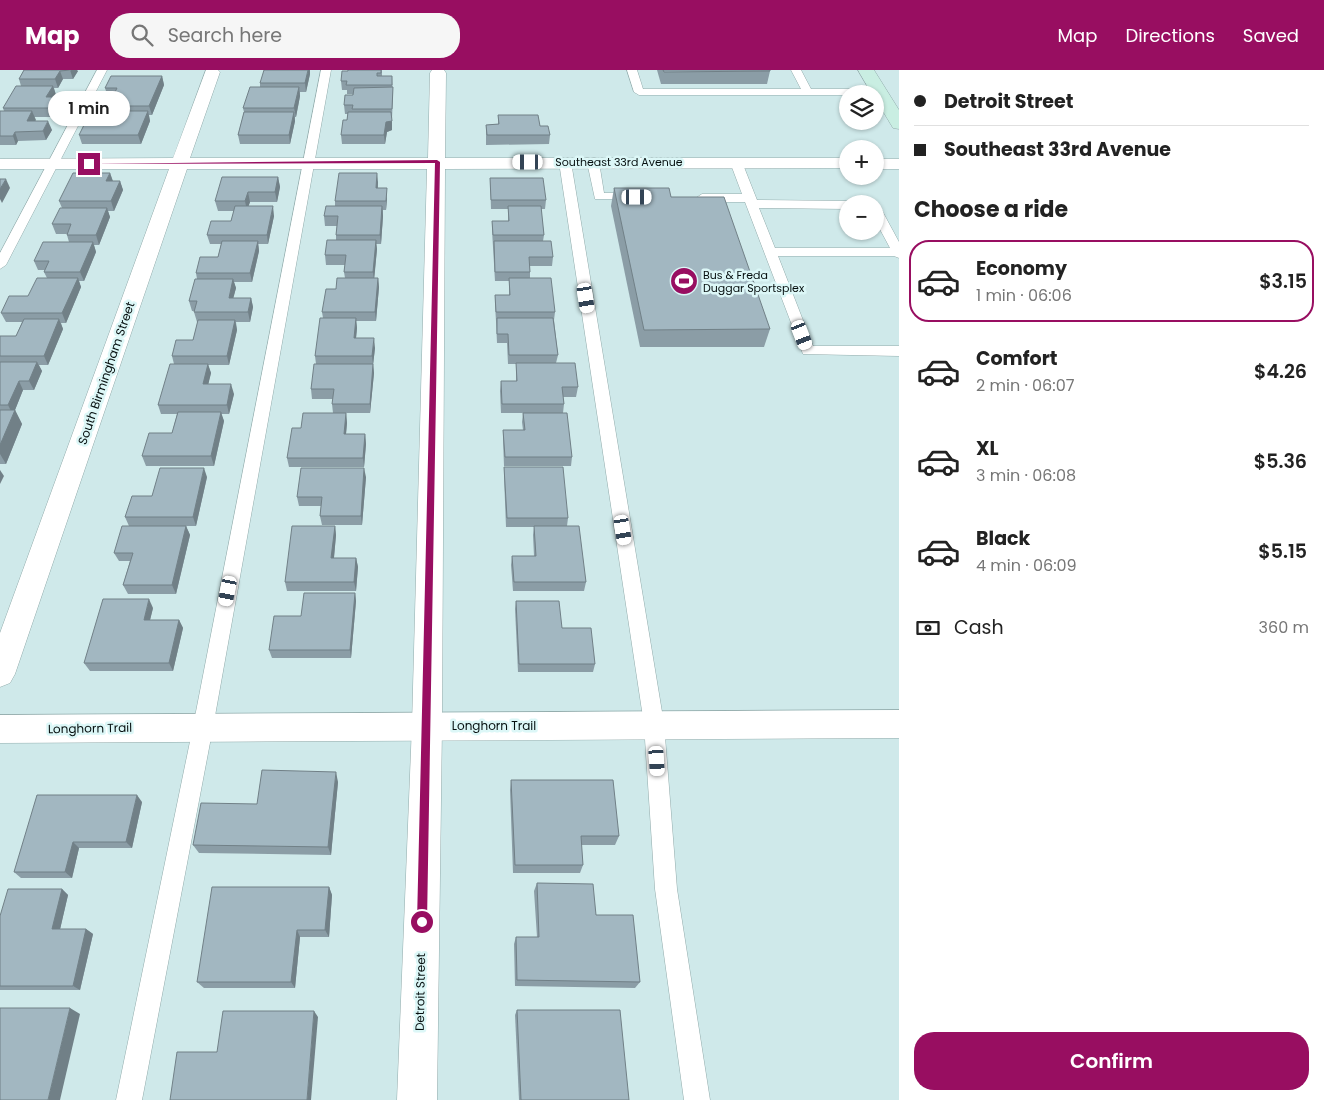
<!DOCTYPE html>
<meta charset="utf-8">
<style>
body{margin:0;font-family:Poppins,sans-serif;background:#f6f6f6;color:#222;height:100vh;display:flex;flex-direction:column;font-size:19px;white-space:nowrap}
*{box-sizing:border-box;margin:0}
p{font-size:16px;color:#767676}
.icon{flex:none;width:28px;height:28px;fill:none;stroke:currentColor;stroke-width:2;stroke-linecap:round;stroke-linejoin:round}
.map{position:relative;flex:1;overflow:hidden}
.side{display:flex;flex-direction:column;background:#fff;width:425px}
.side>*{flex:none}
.banner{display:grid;align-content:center;height:110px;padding:0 15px;background:#fff}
.controls{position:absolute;left:839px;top:15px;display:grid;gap:10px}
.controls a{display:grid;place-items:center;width:45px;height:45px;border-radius:50%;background:#fff;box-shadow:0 1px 4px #0004;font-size:25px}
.end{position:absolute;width:22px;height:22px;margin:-11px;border:6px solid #980e61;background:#fff;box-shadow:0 0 0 2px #fff}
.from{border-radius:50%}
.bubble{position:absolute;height:35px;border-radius:18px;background:#fff;box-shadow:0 1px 4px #0004;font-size:16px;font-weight:600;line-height:35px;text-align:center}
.car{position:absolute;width:15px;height:30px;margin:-15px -8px;border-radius:6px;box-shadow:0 0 4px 1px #0007;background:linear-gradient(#fff 24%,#345 0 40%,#fff 0 76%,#345 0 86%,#fff 0)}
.banner b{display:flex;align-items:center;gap:18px;height:48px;font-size:19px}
.banner b+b{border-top:1px solid #e0e0e0}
.banner i{width:12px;height:12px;background:#222}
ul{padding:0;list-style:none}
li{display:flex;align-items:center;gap:15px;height:82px;margin:0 10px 8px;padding:0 5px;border:2px solid transparent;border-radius:20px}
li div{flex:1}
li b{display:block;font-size:19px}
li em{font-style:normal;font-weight:600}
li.on{border-color:#980e61}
li>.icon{width:45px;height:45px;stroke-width:1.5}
h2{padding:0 15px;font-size:22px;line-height:60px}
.pay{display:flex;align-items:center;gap:12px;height:55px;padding:0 15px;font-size:19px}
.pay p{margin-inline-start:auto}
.cta{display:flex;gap:10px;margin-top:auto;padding:10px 15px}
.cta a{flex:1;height:58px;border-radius:20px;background:#980e61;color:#fff;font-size:20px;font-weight:600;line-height:58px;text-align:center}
header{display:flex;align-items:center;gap:30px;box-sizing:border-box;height:70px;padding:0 25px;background:#980e61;color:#fff}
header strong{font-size:24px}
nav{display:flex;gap:28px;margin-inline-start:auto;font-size:18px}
.search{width:350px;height:45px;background:#f6f6f6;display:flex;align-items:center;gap:12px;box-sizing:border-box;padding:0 18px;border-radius:20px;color:#767676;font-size:19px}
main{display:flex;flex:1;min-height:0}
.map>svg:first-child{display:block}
</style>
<header>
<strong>Map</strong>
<div class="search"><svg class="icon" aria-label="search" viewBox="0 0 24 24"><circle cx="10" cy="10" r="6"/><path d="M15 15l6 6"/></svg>Search here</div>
<nav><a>Map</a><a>Directions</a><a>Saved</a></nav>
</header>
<main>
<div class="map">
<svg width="899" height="1030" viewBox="0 0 899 1030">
<rect width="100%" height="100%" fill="#cfe9ea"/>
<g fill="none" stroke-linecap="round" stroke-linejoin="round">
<g stroke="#92abab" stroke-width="1">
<g id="service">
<polygon points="97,0 107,0 6,195 0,199 0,183"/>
<polygon points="321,0 331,0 213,657 142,1030 116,1030 193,657"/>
<polygon points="627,0 637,0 643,19 801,19 791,0 801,0 811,19 879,19 884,22 879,25 639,25 634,22"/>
<polygon points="565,89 571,92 664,654 677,819 710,1030 684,1030 655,819 644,654 559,92"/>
<polygon points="593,89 599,92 604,123 636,123 640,125 640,129 595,129 587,92"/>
<polygon points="736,89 742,92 757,130 848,131 853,134 848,134 848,139 759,138 775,178 890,178 875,150 875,134 879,135 899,172 899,188 894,186 778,186 813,276 899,276 899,286 803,284 745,132 702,132 696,128 702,124 742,124 730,92"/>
</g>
</g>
<g stroke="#92abab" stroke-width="1">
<g id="minor">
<polygon points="206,0 218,0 220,2 190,88 428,88 430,3 432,0 444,0 446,3 445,88 848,88 848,98 445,99 442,655 437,1030 397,1030 412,655 427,99 187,99 15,604 10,613 0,617 0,563 169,99 0,99 0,89 173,88"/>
<rect x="875" y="89" width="24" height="10"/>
</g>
</g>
<g stroke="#92abab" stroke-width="1">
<polygon id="tertiary" points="899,640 899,668 0,673 0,645"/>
</g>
<g stroke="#92abab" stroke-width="1">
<polygon id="secondary" points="858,0 874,0 899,40 899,59 893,58 875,28 875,24 872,24"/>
</g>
<use href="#service" fill="#fff" fill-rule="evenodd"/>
<use href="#minor" fill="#fff" fill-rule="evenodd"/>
<use href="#tertiary" fill="#fff" fill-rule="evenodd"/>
<use href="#secondary" fill="#c9eee2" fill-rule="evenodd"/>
</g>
<g fill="#8b9da6">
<polygon points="24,0 78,1 73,9 63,9 58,18 54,18 56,25 55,27 58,36 52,47 34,47 35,51 52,60 46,70 18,71 16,75 0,75 0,41 4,41 3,38 21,16 19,9"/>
<polygon points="348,0 382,0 382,6 392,6 393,26 392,48 391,48 392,60 387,62 385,74 342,74 341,65 347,50 348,44 345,44 344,35 353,24 347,24 347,20 342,20 341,11"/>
<polygon points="657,0 770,0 770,1 767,14 661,14"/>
<polygon points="310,4 306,22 300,22 300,26 296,47 295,47 295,51 290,74 240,74 238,65 244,42 243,38 260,17 260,13"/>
<polygon points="162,6 164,15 152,45 149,45 150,51 141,74 82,74 79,65 110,41 108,36 112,27 108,27 105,18"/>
<polygon points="498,45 540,56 550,65 549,74 486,75 486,55 498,54"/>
<polygon points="110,103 113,111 120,111 123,120 114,141 108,141 110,147 99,175 94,175 96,182 84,211 79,211 81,217 66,253 61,253 63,259 48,295 39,295 42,301 34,320 23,320 15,340 22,354 6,394 0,394 0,266 16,266 22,252 6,252 1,243 28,226 47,208 44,202 45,200 38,200 34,191 69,172 67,165 67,164 56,164 52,154 62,138 59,131"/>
<polygon points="278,107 280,117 277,132 250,132 248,136 274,146 268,174 258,174 259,181 252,212 234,212 236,218 233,228 251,228 253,237 250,252 236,252 237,260 229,295 208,295 211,303 208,314 234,324 229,344 221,344 224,351 214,396 146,396 142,386 172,363 177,344 161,344 158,335 174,294 172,286 193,270 198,252 197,252 194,242 194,241 192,241 189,231 197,209 196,203 218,187 221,174 210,174 207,165 231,151 234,141 218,141 215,131"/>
<polygon points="490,108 546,130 545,139 541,139 544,165 543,171 553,187 552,196 530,196 530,208 555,242 554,250 558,285 556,293 578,317 576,327 563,327 564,334 563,343 572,387 571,396 504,396 503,369 503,360 523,360 522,352 523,343 501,343 500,321 501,311 516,311 516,294 508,294 507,273 497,273 496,251 495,235 495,225 509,225 509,211 495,211 492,160 492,151 508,151 508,139 491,139"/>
<polygon points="378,112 378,118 387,128 386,140 383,140 383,146 381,174 376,174 377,179 374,208 378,208 379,217 376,251 356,251 357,258 356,268 375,278 373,295 374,303 370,343 346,343 347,353 346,364 365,364 366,374 364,397 289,397 287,388 301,358 333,343 332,334 333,329 312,329 311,319 316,294 315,286 323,248 322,242 336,219 345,208 344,202 345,195 326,195 325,185 336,170 336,165 337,156 325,156 324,146 335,136 335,131"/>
<polygon points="614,118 671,127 770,259 764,277 640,277 611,136"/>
<polygon points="504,397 568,448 567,456 586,512 584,521 513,521 511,495 512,486 534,486 533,465 534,457 506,457 504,406"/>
<polygon points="207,407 196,456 186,456 190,465 176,524 128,524 123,515 130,491 119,491 114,483 129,456 125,447 152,426"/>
<polygon points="366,407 362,455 322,455 320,446 321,436 299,436 297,427"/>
<polygon points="335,456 336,465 334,488 356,488 358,497 356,521 287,521 285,512"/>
<polygon points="355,523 356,531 351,588 272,588 269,580 301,546"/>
<polygon points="516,531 562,558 595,594 593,602 518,602 515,539"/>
<polygon points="153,538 150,550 179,550 183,558 173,601 90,601 84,593"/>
<polygon points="511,710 619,766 615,775 581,775 583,795 580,803 513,803 510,720"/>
<polygon points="338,712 331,785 199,783 193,775 257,734"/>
<polygon points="142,732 132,778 79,778 72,808 21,808 14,802"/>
<polygon points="537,813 596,845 640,912 635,918 515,916 514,874 516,867 537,867 534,821"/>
<polygon points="329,817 332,825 329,867 300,867 295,918 204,918 197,912"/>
<polygon points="62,819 68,825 60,859 86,859 93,864 80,920 0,920 0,846"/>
<polygon points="517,940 629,1030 519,1030 515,945"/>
</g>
<g fill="#718087">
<polygon points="70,0 77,0 78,1 73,9"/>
<polygon points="308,0 310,0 310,4 306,22 305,13"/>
<polygon points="60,1 63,9 58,18 55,9"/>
<polygon points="162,6 164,15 152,45 149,36"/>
<polygon points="53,16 56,25 50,36 46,27"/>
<polygon points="299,17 300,26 296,47 294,38"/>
<polygon points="55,27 58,36 52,47 49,38"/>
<polygon points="32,41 36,50 30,60 27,51"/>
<polygon points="148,41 150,51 141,74 138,65"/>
<polygon points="294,42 295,51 290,74 289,65"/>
<polygon points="48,51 52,60 46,70 43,61"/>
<polygon points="392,51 392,60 387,62 385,74 384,65 386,52"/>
<polygon points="15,62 18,71 16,75 13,66"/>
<polygon points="110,103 113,112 106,111"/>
<polygon points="377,103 378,112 377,128 376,118"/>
<polygon points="278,107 280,117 277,132 275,122"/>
<polygon points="6,109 10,118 2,133 0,129 0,119"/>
<polygon points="120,111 123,120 114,141 111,131"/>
<polygon points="387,118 387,128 386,140 386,131"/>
<polygon points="248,122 250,132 247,141 245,131"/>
<polygon points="273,136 274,146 268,174 267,165"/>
<polygon points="382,136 383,146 381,174 380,165"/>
<polygon points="107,138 110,147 99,175 96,165"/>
<polygon points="376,170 377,179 374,211 373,202"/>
<polygon points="258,171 259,181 252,212 250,203"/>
<polygon points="93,172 96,182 84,211 80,202"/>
<polygon points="78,208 81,217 66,253 62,243"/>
<polygon points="378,208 379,217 376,251 375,242"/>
<polygon points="233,209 236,218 231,237 229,228"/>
<polygon points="251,228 253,237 250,252 248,242"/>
<polygon points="356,248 357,258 355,278 354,268"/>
<polygon points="59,249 63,259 48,295 44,286"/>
<polygon points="235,250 237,260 229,295 227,286"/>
<polygon points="374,268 375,278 373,295 372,286"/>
<polygon points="37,292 42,301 34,320 29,311"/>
<polygon points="208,294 211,303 206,324 203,314"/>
<polygon points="373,294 374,303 370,343 370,334"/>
<polygon points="19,311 23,320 13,345 8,335"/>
<polygon points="231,314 234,324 229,344 227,335"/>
<polygon points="15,340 22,354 6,394 0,384 0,375"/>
<polygon points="221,342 224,351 214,396 211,386"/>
<polygon points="346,343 347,353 345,374 344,364"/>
<polygon points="365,364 366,374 364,397 363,388"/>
<polygon points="204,398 207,407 196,456 193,447"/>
<polygon points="364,398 366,407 362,455 361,446"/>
<polygon points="0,400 4,406 0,414"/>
<polygon points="186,456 190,465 176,524 172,515"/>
<polygon points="335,456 336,465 333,497 331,488"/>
<polygon points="356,488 358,497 356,521 354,512"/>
<polygon points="355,523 356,531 351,588 350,580"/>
<polygon points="149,529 153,538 148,558 144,550"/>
<polygon points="179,550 183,558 173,601 169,593"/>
<polygon points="336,702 338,712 331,785 328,777"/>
<polygon points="137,725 142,732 132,778 126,772"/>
<polygon points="73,772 79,778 72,808 65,802"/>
<polygon points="329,817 332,825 329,867 325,860"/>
<polygon points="62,819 68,825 59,864 52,859"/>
<polygon points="86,859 93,864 80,920 73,916"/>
<polygon points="297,860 300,867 295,918 291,912"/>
<polygon points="70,938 80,944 60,1030 48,1030"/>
<polygon points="314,941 318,947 311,1030 307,1030"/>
</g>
<g fill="#a2b7c1" stroke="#718087">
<polygon points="24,0 70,0 60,1 55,9 19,9"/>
<polygon points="264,0 308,0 305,13 260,13"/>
<polygon points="348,0 381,0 381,3 377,3 377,6 392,6 392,15 346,15 347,11 341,11 342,1 348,1"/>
<polygon points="663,0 770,0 770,1 664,2"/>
<polygon points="111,6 162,6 149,36 108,36 117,18 105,18"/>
<polygon points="16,16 53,16 46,27 55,27 49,38 3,38"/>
<polygon points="250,17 299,17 294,38 243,38"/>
<polygon points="393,17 392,39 352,39 353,35 344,35 345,25 353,25 354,18"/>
<polygon points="0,41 32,41 27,51 48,51 43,61 15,62 13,66 0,66"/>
<polygon points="91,41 148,41 138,65 79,65"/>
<polygon points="244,42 294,42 289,65 238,65"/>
<polygon points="348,42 391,42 392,51 386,52 384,65 341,65 343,50 347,50"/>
<polygon points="498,45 538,45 540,56 548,56 550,65 487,65 486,55 499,54"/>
<polygon points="73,103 110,103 106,111 120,111 111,131 59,131"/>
<polygon points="339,103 377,103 376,118 387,118 386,131 335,131"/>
<polygon points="222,107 278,107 275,122 248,122 245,131 215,131"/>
<polygon points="490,108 543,108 546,130 491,130"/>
<polygon points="0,109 6,109 0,119"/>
<polygon points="614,118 669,118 671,127 724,127 770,259 644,260"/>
<polygon points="235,136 273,136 267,165 207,165 211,151 231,151"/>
<polygon points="326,136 382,136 380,165 336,165 338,146 324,146"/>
<polygon points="508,136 541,136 544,165 493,165 492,151 509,151"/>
<polygon points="60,138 107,138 96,165 67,165 71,154 52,154"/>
<polygon points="327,170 376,170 373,202 344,202 346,185 325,185"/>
<polygon points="222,171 258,171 250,203 196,203 200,187 218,187"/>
<polygon points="494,171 551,171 553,187 529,187 530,202 495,202"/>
<polygon points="43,172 93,172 80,202 44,202 49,191 34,191"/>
<polygon points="37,208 78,208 62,243 1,243 9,226 28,226"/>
<polygon points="337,208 378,208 375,242 322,242 326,219 336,219"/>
<polygon points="509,208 551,208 555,242 496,242 495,225 510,225"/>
<polygon points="195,209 233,209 229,228 251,228 248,242 194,242 197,231 189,231"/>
<polygon points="320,248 356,248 354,268 374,268 372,286 315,286"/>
<polygon points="497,248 553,248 558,285 509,285 508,264 497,264"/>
<polygon points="24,249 59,249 44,286 0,286 0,266 16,266"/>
<polygon points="198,250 235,250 227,286 172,286 176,270 193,270"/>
<polygon points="0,292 37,292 29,311 19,311 8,335 0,335"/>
<polygon points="516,293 575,293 578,317 562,317 564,334 502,334 501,311 517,311"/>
<polygon points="170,294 208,294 203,314 231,314 227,335 158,335"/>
<polygon points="314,294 373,294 370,334 332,334 334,319 311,319"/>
<polygon points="0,340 15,340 0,375"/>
<polygon points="178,342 221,342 211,386 142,386 149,363 172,363"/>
<polygon points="303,343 346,343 344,364 365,364 363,388 287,388 292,358 301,358"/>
<polygon points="523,343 567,343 572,387 505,387 503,360 525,360"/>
<polygon points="504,397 563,397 568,448 507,448"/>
<polygon points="160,398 204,398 193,447 125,447 132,426 152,426"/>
<polygon points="301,398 364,398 361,446 320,446 322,427 297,427"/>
<polygon points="122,456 186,456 172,515 123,515 133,483 114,483"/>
<polygon points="292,456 335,456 331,488 356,488 354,512 285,512"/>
<polygon points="534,456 579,456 586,512 514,512 512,486 536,486"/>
<polygon points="304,523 355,523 350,580 269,580 274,546 301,546"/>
<polygon points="103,529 149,529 144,550 179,550 169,593 84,593"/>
<polygon points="516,531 559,531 562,558 591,558 595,594 519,594"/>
<polygon points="262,700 336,702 328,777 193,775 201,733 257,734"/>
<polygon points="511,710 613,710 619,766 581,766 583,795 515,795"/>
<polygon points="37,725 137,725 126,772 73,772 65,802 14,802"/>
<polygon points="537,813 593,814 596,845 633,845 640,912 517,910 516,867 539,867"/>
<polygon points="212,817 329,817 325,860 297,860 291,912 197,912"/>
<polygon points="8,819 62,819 52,859 86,859 73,916 0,916 0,846"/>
<polygon points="0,938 70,938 48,1030 0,1030"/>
<polygon points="517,940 620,940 629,1030 521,1030"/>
<polygon points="223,941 314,941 307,1030 170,1030 177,982 217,982"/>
</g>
<polygon fill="#980e61" points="437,90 440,92 427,852 422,858 417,852 435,93 87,94"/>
<defs>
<g id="stadium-disc" transform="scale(1.4375)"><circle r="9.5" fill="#980e61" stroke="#dcf7f7"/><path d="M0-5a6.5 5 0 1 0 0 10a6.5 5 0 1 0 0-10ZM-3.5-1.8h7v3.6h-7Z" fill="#fff"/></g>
</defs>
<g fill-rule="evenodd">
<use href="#stadium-disc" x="684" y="211"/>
</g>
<g text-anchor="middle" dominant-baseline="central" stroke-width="5" stroke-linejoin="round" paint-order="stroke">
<g font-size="11" fill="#060f0f" stroke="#dcf7f7">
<text x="619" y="92">Southeast 33rd Avenue</text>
</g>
<g font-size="11" fill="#060f0f" stroke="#dcf7f7" text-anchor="start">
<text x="703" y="205">Bus &amp; Freda<tspan x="703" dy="13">Duggar Sportsplex</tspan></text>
</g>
<g font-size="12" fill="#060f0f" stroke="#dcf7f7">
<text transform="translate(106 303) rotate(-71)">South Birmingham Street</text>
<text x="494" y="655">Longhorn Trail</text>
<text transform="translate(90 658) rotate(-1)">Longhorn Trail</text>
<text transform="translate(420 922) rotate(-89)">Detroit Street</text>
</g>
</g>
</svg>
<div class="controls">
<a><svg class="icon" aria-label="layers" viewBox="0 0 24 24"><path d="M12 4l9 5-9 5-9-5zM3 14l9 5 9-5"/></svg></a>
<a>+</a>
<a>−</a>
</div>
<i class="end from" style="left:422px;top:852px"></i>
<i class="end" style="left:89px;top:94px"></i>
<div class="bubble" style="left:48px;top:21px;width:82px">1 min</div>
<i class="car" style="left:528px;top:92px;rotate:270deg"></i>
<i class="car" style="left:637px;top:127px;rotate:90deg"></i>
<i class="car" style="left:586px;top:228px;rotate:171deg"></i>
<i class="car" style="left:802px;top:265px;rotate:159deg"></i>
<i class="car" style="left:623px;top:460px;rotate:171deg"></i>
<i class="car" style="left:228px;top:521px;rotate:191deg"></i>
<i class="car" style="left:657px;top:691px;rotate:176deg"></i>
</div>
<section class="side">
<div class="banner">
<b><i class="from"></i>Detroit Street</b>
<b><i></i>Southeast 33rd Avenue</b>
</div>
<h2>Choose a ride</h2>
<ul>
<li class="on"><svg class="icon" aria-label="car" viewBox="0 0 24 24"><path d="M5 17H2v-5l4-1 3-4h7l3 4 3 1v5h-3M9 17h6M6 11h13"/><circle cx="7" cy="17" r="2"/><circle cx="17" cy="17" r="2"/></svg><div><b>Economy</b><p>1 min · 06:06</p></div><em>$3.15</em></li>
<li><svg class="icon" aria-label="car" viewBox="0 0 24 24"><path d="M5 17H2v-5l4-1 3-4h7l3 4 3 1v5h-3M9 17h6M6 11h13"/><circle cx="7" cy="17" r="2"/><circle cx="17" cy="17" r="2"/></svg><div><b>Comfort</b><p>2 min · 06:07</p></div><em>$4.26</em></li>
<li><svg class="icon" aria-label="car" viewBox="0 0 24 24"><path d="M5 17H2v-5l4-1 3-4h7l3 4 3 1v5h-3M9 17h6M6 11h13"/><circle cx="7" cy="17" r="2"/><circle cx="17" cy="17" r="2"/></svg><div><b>XL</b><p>3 min · 06:08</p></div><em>$5.36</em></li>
<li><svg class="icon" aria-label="car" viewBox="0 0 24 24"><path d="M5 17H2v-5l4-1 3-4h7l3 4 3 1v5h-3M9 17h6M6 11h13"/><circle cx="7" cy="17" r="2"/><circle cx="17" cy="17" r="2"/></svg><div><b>Black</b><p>4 min · 06:09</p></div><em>$5.15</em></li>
</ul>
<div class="pay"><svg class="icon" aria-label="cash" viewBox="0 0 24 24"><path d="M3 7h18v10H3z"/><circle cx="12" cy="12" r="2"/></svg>Cash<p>360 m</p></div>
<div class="cta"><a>Confirm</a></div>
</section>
</main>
